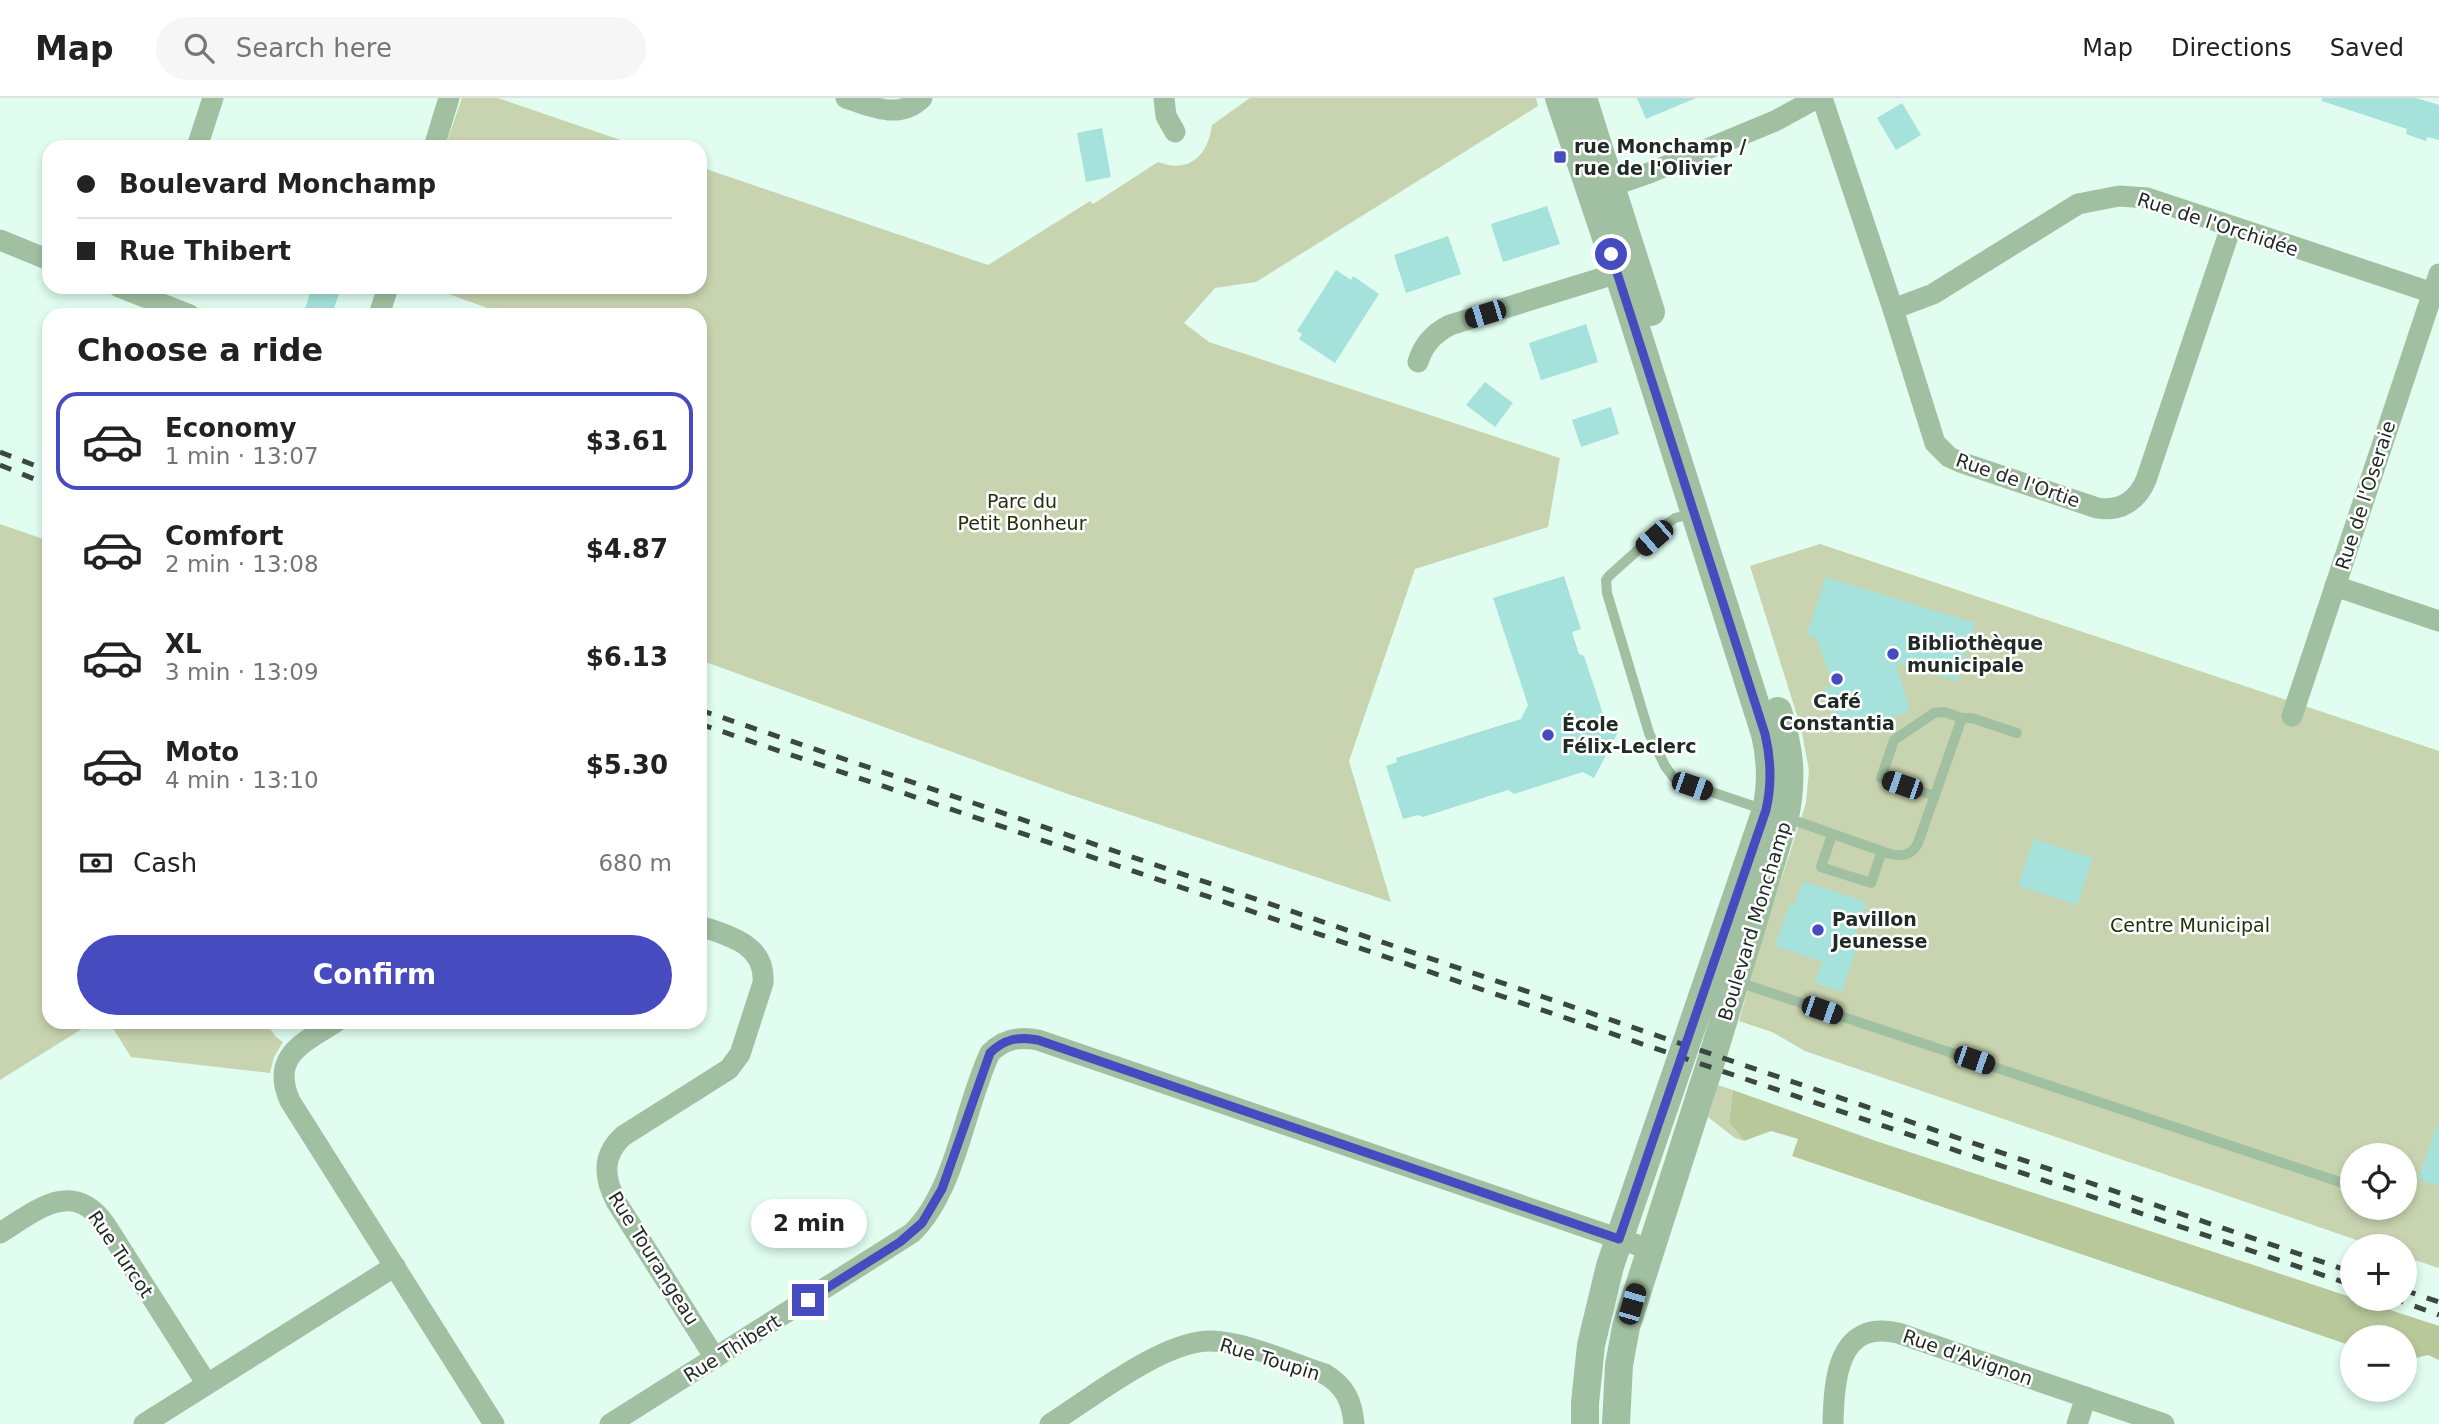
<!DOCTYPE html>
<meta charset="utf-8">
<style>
body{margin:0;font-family:"DejaVu Sans",sans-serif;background:#f6f6f6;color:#222;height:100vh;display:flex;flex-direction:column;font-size:26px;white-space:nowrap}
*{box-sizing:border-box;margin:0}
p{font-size:23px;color:#767676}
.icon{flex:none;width:38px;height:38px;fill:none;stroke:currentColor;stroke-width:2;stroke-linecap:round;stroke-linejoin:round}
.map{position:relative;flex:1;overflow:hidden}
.sheet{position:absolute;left:42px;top:210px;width:665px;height:721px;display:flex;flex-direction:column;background:#fff;border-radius:21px;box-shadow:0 4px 10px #0003}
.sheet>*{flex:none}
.top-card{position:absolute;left:42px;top:42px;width:665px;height:154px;border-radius:21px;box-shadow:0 4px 10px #0003;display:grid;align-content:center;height:154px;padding:0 35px;background:#fff}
.fabs{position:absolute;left:2340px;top:1045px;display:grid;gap:14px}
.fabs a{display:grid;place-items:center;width:77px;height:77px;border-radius:50%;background:#fff;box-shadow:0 4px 10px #0003;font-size:35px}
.end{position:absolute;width:32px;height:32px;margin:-16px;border:9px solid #464bc0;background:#fff;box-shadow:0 0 0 4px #fff}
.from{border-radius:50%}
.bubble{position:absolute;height:49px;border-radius:24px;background:#fff;box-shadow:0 4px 10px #0003;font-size:23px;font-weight:700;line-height:49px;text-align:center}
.car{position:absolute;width:21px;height:42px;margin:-21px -10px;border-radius:9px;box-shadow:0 0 5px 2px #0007;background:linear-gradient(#222 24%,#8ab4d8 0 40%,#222 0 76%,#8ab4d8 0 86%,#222 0)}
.top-card b{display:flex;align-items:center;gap:24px;height:66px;font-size:26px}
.top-card b+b{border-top:2px solid #e0e0e0}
.top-card i{width:18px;height:18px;background:#222}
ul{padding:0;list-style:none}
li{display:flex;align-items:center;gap:21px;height:98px;margin:0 14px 10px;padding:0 21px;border:4px solid transparent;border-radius:21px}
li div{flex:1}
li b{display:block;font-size:26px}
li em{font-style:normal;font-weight:700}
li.selected{border-color:#464bc0}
li>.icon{width:63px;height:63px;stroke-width:1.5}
h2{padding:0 35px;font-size:32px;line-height:84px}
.pay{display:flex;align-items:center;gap:18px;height:77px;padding:0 35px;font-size:26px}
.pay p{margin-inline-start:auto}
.primary-button{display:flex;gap:14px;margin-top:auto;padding:14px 35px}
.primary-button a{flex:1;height:80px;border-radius:42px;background:#464bc0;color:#fff;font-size:28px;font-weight:700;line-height:80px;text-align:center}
header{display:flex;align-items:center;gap:42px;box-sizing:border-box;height:98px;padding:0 35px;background:#fff;border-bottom:2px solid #e0e0e0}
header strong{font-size:33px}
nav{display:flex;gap:38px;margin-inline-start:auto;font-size:24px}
.search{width:490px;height:63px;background:#f6f6f6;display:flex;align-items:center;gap:18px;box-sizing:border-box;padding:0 24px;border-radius:38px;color:#767676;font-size:26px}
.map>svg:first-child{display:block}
</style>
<header>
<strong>Map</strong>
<div class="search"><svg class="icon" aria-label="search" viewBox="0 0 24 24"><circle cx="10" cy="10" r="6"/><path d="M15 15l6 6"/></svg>Search here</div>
<nav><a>Map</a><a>Directions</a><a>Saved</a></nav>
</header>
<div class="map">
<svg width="2439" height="1326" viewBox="0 0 2439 1326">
<rect width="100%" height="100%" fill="#e0fdf0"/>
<g fill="#c8d4b0" fill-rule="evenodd">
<polygon points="462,0 498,0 641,49 445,49"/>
<path d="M1250,0H1536L1538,8L1256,184L1215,190L1184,225L1209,244L1560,360L1548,429L1415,471L1349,663L1391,804L1062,694L700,562V217H507L429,189H700V69L988,167L1090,103L1093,106L1158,64C1190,76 1208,57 1212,27Z"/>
<polygon points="0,426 49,443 49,924 93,924 0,982"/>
<path d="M1820,446L2439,653V1170L2405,1159L2404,1148H2374L1805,953L1772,934L1739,923L1762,840L1806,705L1809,672L1801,630L1750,468ZM2352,1057H2404V1110H2352Z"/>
<polygon points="109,924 266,924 276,939 283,944 274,959 270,975 131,959"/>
<polygon points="1718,987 1733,992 1729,1024 1744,1043 1735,1040 1708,1019"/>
</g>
<polygon fill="#b9c89b" points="1733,992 1876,1043 2439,1228 2439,1262 2428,1257 2405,1263 2404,1239 2352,1239 2352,1248 1792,1058 1798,1041 1771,1033 1744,1043 1729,1024"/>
<g fill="#a4e2db">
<polygon points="1637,0 1696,0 1646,21"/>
<polygon points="2322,0 2416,0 2439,7 2439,42 2427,39 2426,43 2406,36 2407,31 2322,3"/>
<polygon points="1902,5 1921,37 1896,52 1877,20"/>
<polygon points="1102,30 1111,79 1086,84 1077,35"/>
<polygon points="1547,108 1560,146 1503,164 1491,126"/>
<polygon points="1448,138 1461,176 1406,195 1394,157"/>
<polygon points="1336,172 1351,182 1353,178 1379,196 1335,265 1299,241 1302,236 1297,233"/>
<polygon points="312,189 341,189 332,217 303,217"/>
<polygon points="1586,226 1598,264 1541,282 1529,245"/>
<polygon points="1485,284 1513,305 1495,329 1466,307"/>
<polygon points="1611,309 1619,336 1581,349 1572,322"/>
<polygon points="1564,478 1581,531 1572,534 1579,556 1584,558 1607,628 1618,634 1594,680 1583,674 1514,696 1508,692 1423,719 1418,717 1403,721 1386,668 1397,664 1396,660 1521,621 1528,607 1493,500"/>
<polygon points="1826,479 1975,525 1956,583 1896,565 1910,613 1838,636 1825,590 1833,587 1816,539 1807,537"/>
<polygon points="2034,741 2093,760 2077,807 2018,788"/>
<polygon points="1803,783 1866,804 1852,846 1857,849 1842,894 1815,885 1822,864 1775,848 1789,807 1794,809"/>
<polygon points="2437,1028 2439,1028 2439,1088 2418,1081"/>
</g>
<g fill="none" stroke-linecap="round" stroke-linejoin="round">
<g stroke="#a1c0a1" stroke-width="10">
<polyline points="1692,416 1675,420 1668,425 1609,478 1606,482 1607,495 1649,635 1665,668 1674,680 1685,685 1765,712"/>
<polyline points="1935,698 1881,680 1894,642 1934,615 1944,614 1962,620 1972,620 2017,635"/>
<path d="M1787,720L1890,756C1903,759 1912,757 1918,745L1962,620"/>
<polyline points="1832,737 1821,769 1871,785 1882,753"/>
<polyline points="1735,883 2352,1088"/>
</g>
<g stroke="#a1c0a1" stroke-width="21">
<path d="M846,0C871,9 900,22 922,0"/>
<polyline points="1164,0 1166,18 1175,34"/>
<path d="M1822,0L1893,211L1935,345L1949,359L1960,364L2097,410C2120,414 2137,403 2146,382L2231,129"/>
<polyline points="197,49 213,0"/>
<polyline points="434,49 449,0"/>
<polyline points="1597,93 1649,75 1775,23 1817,0"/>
<polyline points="0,142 49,162"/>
<polyline points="119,189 190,217"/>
<polyline points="1893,211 1933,196 2078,106 2119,98 2147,100 2439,197"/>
<polyline points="379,217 388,189"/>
<path d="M1418,264C1423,247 1434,235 1450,227L1631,171"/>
<polyline points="2335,488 2439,523"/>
<polyline points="2292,618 2439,176"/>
<path d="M700,828C729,838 766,846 763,885L740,956L729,971L623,1038C601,1058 604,1081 617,1105L715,1260"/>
<path d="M336,924C303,945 270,958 290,1003L494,1326"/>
<path d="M0,1135C36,1113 72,1080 105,1126L207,1286"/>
<polyline points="144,1326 395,1168"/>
<path d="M610,1326L912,1135C956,1092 964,1010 990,955C1004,941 1019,938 1038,942L1649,1151"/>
<path d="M1050,1326C1091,1300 1164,1242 1211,1243C1244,1243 1293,1266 1325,1276C1345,1288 1352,1303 1354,1326"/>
<path d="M1833,1326C1834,1283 1837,1221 1898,1235L2164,1326"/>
<polyline points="2077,1326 2086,1299"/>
</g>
<g stroke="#a1c0a1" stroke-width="28">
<path d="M1559,0L1626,199L1765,636C1771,662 1772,686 1766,712L1610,1168L1591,1247L1585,1305V1326"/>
<polyline points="1583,0 1651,214"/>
<path d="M1616,1326L1619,1267L1626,1229L1713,957L1785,719C1793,678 1790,653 1778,613"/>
</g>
<g stroke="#3b4842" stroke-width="5" stroke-dasharray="12 12" stroke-linecap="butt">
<polyline points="0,354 49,373"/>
<polyline points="0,367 49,387"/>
<polyline points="700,612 2352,1174"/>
<polyline points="700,626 2352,1187"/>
<polyline points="2404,1192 2439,1204"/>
<polyline points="2392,1200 2439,1217"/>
</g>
</g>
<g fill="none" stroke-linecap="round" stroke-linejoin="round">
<path stroke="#464bc0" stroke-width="9" d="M808,1202L900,1144L922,1125L942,1091L990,955C1004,941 1019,938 1038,942L1619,1141L1766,712C1772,686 1771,661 1765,636L1611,156"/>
</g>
<g fill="#464bc0" stroke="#fff" stroke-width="2.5">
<rect x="1553" y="52" width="14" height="14" rx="3.5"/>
<circle cx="1893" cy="556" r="7"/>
<circle cx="1837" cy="581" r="7"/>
<circle cx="1548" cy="637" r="7"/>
<circle cx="1818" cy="832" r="7"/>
</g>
<g text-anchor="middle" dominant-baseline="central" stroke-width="5" stroke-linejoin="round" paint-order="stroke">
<g font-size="19" font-weight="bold" fill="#202b26" stroke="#fff" text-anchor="start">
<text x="1574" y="48">rue Monchamp /<tspan x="1574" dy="22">rue de l'Olivier</tspan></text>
<text x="1907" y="545">Bibliothèque<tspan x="1907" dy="22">municipale</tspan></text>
<text x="1837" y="603" text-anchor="middle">Café<tspan x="1837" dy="22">Constantia</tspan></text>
<text x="1562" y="626">École<tspan x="1562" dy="22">Félix-Leclerc</tspan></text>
<text x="1832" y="821">Pavillon<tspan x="1832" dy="22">Jeunesse</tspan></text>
</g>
<g font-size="19" fill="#202b26" stroke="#fff">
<text transform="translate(2218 126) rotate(18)">Rue de l'Orchidée</text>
<text transform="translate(2018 382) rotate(19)">Rue de l'Ortie</text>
<text transform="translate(2365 397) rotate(-72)">Rue de l'Oseraie</text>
<text transform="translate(1754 823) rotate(-73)">Boulevard Monchamp</text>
<text transform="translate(121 1156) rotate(56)">Rue Turcot</text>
<text transform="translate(654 1160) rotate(58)">Rue Tourangeau</text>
<text transform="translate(732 1250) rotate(-32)">Rue Thibert</text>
<text transform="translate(1968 1259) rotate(19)">Rue d'Avignon</text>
<text transform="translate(1270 1261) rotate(17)">Rue Toupin</text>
</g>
<g font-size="19" fill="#252e0b" stroke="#fff">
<text x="1022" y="403">Parc du<tspan x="1022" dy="22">Petit Bonheur</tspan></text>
<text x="2190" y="827">Centre Municipal</text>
</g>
</g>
</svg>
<div class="fabs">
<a><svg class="icon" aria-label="locate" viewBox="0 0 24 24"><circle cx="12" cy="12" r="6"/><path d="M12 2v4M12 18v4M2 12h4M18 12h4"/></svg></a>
<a>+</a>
<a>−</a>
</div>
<i class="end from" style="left:1611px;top:156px"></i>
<i class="end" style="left:808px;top:1202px"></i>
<div class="bubble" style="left:751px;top:1101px;width:116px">2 min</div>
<i class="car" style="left:1485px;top:216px;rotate:253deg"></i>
<i class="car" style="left:1654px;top:440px;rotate:229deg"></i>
<i class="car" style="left:1902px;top:687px;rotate:289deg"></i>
<i class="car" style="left:1692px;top:688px;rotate:109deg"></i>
<i class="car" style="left:1822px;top:912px;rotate:109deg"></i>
<i class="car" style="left:1974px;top:962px;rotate:109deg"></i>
<i class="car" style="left:1632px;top:1206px;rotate:16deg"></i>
<div class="top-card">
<b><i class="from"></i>Boulevard Monchamp</b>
<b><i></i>Rue Thibert</b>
</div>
<section class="sheet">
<h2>Choose a ride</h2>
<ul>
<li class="selected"><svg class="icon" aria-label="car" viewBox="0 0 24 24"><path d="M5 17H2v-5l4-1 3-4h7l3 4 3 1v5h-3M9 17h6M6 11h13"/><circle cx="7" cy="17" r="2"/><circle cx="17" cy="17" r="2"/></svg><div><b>Economy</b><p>1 min · 13:07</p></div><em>$3.61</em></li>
<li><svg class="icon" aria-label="car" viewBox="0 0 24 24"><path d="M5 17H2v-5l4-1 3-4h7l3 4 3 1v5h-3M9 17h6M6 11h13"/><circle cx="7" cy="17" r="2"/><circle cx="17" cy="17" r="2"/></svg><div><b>Comfort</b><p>2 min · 13:08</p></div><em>$4.87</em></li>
<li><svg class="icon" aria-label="car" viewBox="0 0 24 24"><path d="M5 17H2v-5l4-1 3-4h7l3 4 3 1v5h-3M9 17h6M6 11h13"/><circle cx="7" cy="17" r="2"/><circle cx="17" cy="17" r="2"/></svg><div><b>XL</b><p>3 min · 13:09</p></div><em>$6.13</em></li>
<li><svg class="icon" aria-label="car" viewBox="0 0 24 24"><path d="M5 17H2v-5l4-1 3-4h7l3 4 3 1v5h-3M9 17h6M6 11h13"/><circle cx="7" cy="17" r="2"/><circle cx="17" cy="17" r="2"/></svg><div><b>Moto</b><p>4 min · 13:10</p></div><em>$5.30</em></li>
</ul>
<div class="pay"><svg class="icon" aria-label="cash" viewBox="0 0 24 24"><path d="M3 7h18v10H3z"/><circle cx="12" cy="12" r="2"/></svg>Cash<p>680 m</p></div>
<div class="primary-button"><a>Confirm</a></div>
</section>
</div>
